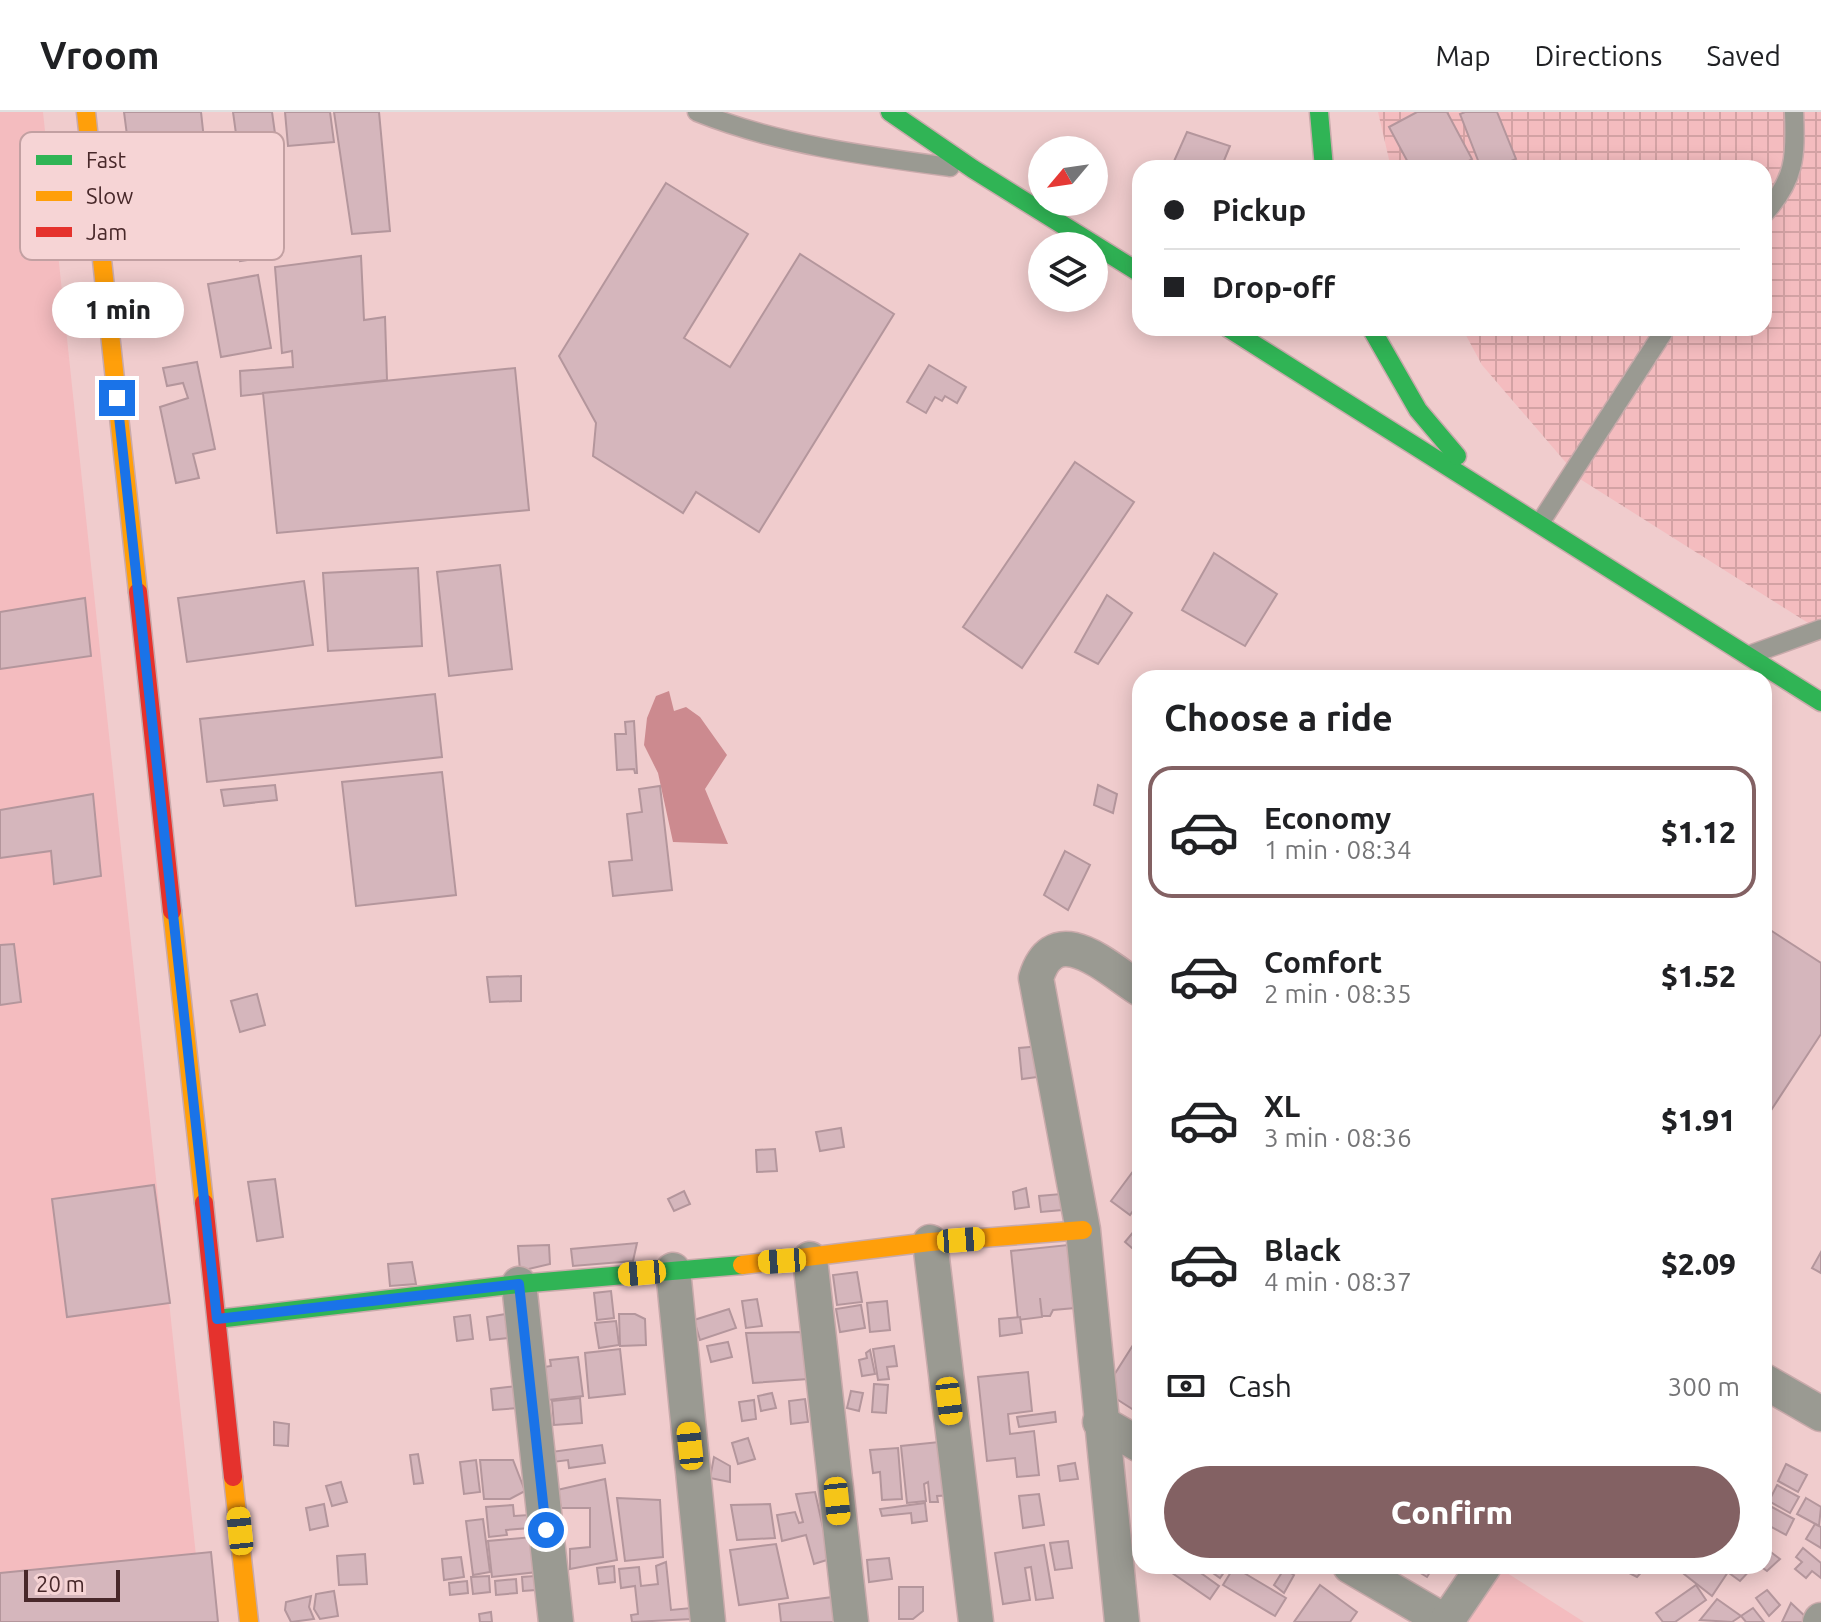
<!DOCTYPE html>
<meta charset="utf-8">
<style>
body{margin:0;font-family:Ubuntu,sans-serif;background:#f2f2f2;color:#202124;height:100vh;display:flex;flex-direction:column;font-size:30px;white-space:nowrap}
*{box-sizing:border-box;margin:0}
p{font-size:26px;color:#757577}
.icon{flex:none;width:44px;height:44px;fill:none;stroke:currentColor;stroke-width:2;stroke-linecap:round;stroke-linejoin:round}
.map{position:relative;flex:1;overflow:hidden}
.details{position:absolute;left:1132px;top:558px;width:640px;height:904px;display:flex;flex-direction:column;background:#fff;border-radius:24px;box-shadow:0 4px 20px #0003}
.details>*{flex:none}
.banner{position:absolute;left:1132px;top:48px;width:640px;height:176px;border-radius:24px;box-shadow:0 4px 20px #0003;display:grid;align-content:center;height:176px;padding:0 32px;background:#fff}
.needle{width:52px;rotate:241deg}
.buttons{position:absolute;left:1028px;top:24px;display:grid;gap:16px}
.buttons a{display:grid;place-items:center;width:80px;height:80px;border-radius:50%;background:#fff;box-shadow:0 4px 20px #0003;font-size:40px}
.scale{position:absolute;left:24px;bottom:20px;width:96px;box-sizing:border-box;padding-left:8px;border:4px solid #48282a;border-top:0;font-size:22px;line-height:28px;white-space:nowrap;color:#48282a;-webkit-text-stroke:6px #f6d4d5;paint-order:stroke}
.end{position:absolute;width:36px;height:36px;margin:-18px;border:10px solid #1a73e8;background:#fff;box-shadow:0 0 0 4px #fff}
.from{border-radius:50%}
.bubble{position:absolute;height:56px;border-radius:28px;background:#fff;box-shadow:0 4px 20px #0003;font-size:26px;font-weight:800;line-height:56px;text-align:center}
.car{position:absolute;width:24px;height:48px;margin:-24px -12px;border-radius:10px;box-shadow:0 0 6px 2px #0007;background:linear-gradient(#f5c518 24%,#345 0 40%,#f5c518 0 76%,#345 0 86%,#f5c518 0)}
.banner b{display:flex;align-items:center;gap:28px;height:76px;font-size:30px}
.banner b+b{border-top:2px solid #e0e0e0}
.banner i{width:20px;height:20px;background:#202124}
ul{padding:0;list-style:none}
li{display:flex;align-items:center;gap:24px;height:132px;margin:0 16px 12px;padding:0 16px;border:4px solid transparent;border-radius:24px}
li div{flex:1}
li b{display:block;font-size:30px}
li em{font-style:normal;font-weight:800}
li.selected{border-color:#836163}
li>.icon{width:72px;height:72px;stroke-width:1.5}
h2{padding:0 32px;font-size:36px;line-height:96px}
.pay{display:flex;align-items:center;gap:20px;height:88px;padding:0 32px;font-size:30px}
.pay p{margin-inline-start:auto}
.button{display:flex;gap:16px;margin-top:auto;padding:16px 32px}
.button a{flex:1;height:92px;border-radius:48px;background:#836163;color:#fff;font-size:32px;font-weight:800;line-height:92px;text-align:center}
header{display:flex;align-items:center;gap:48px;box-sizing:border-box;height:112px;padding:0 40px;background:#fff;border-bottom:2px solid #e0e0e0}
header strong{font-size:38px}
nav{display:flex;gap:44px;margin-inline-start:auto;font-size:28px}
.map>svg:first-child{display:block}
</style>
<header>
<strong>Vroom</strong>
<nav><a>Map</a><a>Directions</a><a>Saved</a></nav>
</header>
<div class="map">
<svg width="1821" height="1510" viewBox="0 0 1821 1510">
<defs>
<pattern id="industrial-grid" width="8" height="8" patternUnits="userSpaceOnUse" patternTransform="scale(2)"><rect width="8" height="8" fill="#f4bcbf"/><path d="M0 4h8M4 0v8" fill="none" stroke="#d3a2a4"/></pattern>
</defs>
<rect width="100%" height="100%" fill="#f0cccd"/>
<g fill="#f4bcbf">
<polygon points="0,0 43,0 203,1510 0,1510"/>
<polygon points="1496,1454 1584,1510 1458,1510"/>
</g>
<polygon fill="url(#industrial-grid)" points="1378,0 1821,0 1821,519 1580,367 1482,253 1462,216 1764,216 1764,56 1391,56"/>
<polygon fill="#cc8a8f" points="669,579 674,599 686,595 700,605 727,643 705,677 728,732 673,730 658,661 644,633 647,606 656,584"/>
<g fill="#d5b6bc" stroke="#b4969c" stroke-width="2">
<polygon points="124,0 201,0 207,55 132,62"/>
<polygon points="233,0 272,0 279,50 260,51 263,78 244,80"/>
<polygon points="285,0 330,0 334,30 288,34"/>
<polygon points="334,0 379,0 390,119 352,122"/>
<polygon points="1417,0 1447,0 1472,47 1456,56 1411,56 1389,15"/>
<polygon points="1465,0 1497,0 1516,47 1494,56 1481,56 1460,2"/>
<polygon points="1187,20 1230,34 1221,56 1171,56"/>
<polygon points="666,71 748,122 684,226 730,255 800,142 894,202 759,420 696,380 683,401 593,344 596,311 559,244"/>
<polygon points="264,119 268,145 240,149 236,123"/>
<polygon points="361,144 364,208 385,205 387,268 241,284 240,259 293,255 292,239 282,241 275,155"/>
<polygon points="258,163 271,236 221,245 208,172"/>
<polygon points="197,250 215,337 193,342 199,366 176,371 160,295 188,286 183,271 167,274 163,256"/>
<polygon points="929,253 966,275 957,291 945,284 942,289 935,285 926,301 907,290"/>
<polygon points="515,256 529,398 277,421 263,281"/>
<polygon points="1075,350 1134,390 1022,556 963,515"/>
<polygon points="1214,441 1277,482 1245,534 1182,498"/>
<polygon points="500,453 512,557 449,564 437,460"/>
<polygon points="418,456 422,534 328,539 323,461"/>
<polygon points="304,469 313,533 187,550 178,486"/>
<polygon points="1107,483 1132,501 1098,552 1075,540"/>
<polygon points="85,486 91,544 0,557 0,500"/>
<polygon points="435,582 442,645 207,670 200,607"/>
<polygon points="634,609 637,661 635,661 634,657 617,658 615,622 626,622 625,610"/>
<polygon points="442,660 456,783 356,794 342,670"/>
<polygon points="275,673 277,688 224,694 221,678"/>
<polygon points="1098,673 1117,682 1113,701 1094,693"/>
<polygon points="660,674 672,778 613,784 609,750 632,748 627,702 642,700 639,677"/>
<polygon points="93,682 101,764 54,772 51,739 0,746 0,698"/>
<polygon points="1065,739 1090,753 1068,798 1044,783"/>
<polygon points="1764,814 1821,851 1821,922 1764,1009"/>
<polygon points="14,832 21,890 0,893 0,833"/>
<polygon points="521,864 521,889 490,890 487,865"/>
<polygon points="257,882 265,913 240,920 231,889"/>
<polygon points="1041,934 1045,964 1022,967 1019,936"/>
<polygon points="841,1016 844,1035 820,1039 816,1020"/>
<polygon points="775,1037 777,1059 757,1060 756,1038"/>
<polygon points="1140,1050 1140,1089 1130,1103 1111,1089"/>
<polygon points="275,1067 283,1125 257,1129 248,1070"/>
<polygon points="154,1073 170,1191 67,1205 52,1087"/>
<polygon points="1026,1076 1029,1095 1015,1097 1013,1080"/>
<polygon points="684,1079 690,1092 674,1099 668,1087"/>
<polygon points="1061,1082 1062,1098 1041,1100 1039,1084"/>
<polygon points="1140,1112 1140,1143 1125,1130"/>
<polygon points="637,1131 633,1149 573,1154 571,1137"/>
<polygon points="549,1133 550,1152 520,1159 518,1134"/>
<polygon points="1068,1133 1075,1196 1053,1198 1050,1204 1042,1204 1040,1186 1042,1205 1018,1208 1011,1139"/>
<polygon points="1821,1140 1821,1161 1812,1156"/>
<polygon points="412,1150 416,1172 390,1174 388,1152"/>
<polygon points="857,1160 862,1190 837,1193 833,1163"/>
<polygon points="611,1179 614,1206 597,1208 594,1181"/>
<polygon points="757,1187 762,1214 746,1216 742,1189"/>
<polygon points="887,1189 890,1218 870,1220 867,1191"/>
<polygon points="861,1193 865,1216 840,1220 836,1197"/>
<polygon points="729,1197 736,1216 700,1228 694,1208"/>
<polygon points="506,1202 508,1226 490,1228 487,1205"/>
<polygon points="619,1202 635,1202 645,1207 646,1233 620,1234"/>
<polygon points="470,1203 473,1227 457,1229 454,1205"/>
<polygon points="1020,1205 1022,1221 1000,1224 999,1207"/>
<polygon points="616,1209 619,1233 599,1236 595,1211"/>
<polygon points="802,1220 808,1267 753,1271 746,1221"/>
<polygon points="1140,1222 1140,1302 1104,1279"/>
<polygon points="728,1230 732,1245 711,1250 707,1234"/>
<polygon points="894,1234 897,1254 887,1255 889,1267 878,1268 873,1237"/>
<polygon points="620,1237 625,1282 589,1286 585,1241"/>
<polygon points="870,1238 875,1262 862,1264 859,1248 867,1246 866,1241"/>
<polygon points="578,1245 583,1284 548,1288 544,1255 551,1254 550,1248"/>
<polygon points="1028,1260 1032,1299 1008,1302 1010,1322 1034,1319 1039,1363 1017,1365 1015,1346 987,1349 978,1265"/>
<polygon points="874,1272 888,1273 886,1301 872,1300"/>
<polygon points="517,1274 519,1296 493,1298 491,1277"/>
<polygon points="851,1279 863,1281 859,1299 847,1296"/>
<polygon points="772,1281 776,1296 761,1299 758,1284"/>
<polygon points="580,1286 582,1311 554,1313 552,1289"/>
<polygon points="805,1287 808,1310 791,1312 789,1289"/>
<polygon points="754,1288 756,1307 742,1309 739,1290"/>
<polygon points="1055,1300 1056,1310 1019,1315 1017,1305"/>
<polygon points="274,1310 289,1312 288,1334 274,1333"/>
<polygon points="748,1326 755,1347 738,1352 732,1331"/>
<polygon points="949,1329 954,1383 937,1384 938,1390 930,1390 928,1370 924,1372 926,1389 907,1391 901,1334"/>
<polygon points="1764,1330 1771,1336 1767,1353 1764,1351"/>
<polygon points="602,1333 605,1351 569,1356 568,1348 553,1350 551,1340"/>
<polygon points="898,1336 902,1387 882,1388 880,1360 873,1361 870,1338"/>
<polygon points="418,1342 423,1371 414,1372 410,1343"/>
<polygon points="714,1345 730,1354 730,1370 710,1366"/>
<polygon points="476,1348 480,1380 464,1382 460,1350"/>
<polygon points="480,1348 513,1348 525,1379 510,1387 484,1387"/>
<polygon points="1075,1351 1078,1367 1060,1369 1058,1354"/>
<polygon points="1786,1352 1807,1363 1798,1380 1778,1369"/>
<polygon points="605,1367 617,1448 570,1457 570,1437 590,1435 590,1396 561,1396 557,1378"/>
<polygon points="341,1370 347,1390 332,1394 326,1374"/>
<polygon points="1777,1373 1799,1385 1790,1401 1769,1389"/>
<polygon points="815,1380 830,1447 814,1452 806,1423 782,1429 777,1403 795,1400 799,1411 803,1410 796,1382"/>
<polygon points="1039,1382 1044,1413 1023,1416 1019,1384"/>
<polygon points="617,1386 660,1388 663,1445 625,1449"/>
<polygon points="1806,1386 1821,1395 1819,1414 1797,1402"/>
<polygon points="925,1391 927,1409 912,1411 911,1401 882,1404 880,1397"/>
<polygon points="324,1392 328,1414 310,1418 306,1396"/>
<polygon points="770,1392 775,1426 737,1428 731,1393"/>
<polygon points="513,1393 514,1404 529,1403 530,1416 506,1418 507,1423 489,1425 486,1395"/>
<polygon points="1770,1394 1794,1407 1786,1423 1764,1411"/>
<polygon points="483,1407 490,1460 473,1463 466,1409"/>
<polygon points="1815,1412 1821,1415 1821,1436 1806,1427"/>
<polygon points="533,1425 537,1460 492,1465 488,1429"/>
<polygon points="1068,1429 1072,1456 1055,1458 1050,1431"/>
<polygon points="776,1432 788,1486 739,1493 730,1438"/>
<polygon points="1044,1433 1053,1486 1036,1488 1031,1455 1025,1456 1030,1488 1003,1492 995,1441"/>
<polygon points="1764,1435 1780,1447 1767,1459 1760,1454 1764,1454"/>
<polygon points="1803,1436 1821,1451 1821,1466 1812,1459 1806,1466 1795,1457 1802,1450 1796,1445"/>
<polygon points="211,1440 218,1510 0,1510 0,1461"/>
<polygon points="365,1442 367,1472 339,1473 337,1444"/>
<polygon points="461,1445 464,1465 444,1468 442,1447"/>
<polygon points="889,1446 892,1467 869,1470 867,1448"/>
<polygon points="666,1450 671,1498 691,1496 692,1507 632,1510 631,1503 638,1502 635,1474 621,1476 619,1457 639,1455 641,1474 658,1472 656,1454"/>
<polygon points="614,1454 615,1470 599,1472 597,1456"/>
<polygon points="1162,1454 1191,1454 1219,1474 1210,1487"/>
<polygon points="1203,1454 1224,1454 1227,1456 1220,1466"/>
<polygon points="1409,1454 1434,1454 1427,1465"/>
<polygon points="1629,1454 1647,1454 1637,1465 1625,1459"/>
<polygon points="1689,1454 1732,1454 1712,1484 1684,1462"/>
<polygon points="1734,1454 1754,1454 1740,1469 1729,1461"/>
<polygon points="1234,1455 1286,1486 1275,1504 1223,1473"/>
<polygon points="1284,1457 1294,1463 1284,1481 1274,1473"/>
<polygon points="489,1464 490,1480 473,1482 471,1465"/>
<polygon points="535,1464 536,1478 523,1479 522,1465"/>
<polygon points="516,1467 517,1481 496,1483 495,1469"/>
<polygon points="467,1469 468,1481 450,1483 449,1471"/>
<polygon points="1320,1473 1357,1500 1350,1510 1294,1510"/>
<polygon points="1696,1473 1706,1488 1675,1510 1663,1510 1656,1501"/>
<polygon points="899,1475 923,1475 923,1499 913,1507 899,1507"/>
<polygon points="1767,1478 1780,1493 1769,1504 1756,1486"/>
<polygon points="334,1479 338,1504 320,1507 314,1497 316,1482"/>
<polygon points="311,1484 309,1495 314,1507 291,1510 285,1498 286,1490"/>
<polygon points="833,1485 835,1510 781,1510 779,1492"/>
<polygon points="1717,1487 1741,1504 1732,1510 1700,1508"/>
<polygon points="1791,1491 1809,1508 1809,1510 1782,1510"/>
<polygon points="1753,1496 1764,1510 1746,1510 1741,1504"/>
<polygon points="491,1500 492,1510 480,1510 479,1502"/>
</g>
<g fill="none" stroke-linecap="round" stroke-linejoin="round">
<g stroke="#c9aaab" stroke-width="21">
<g id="lane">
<path d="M697,0C776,32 867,44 950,55"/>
<path d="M1764,102C1795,68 1796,45 1794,0"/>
<polyline points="1540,411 1666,216"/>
<polyline points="1752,542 1821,517"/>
</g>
</g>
<g stroke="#c9aaab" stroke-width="37">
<g id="street">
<polyline points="930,1130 976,1510"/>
<polyline points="810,1147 851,1510"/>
<polyline points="673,1158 708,1510"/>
<polyline points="519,1172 556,1510"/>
<polyline points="1764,1269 1821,1302"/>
<polyline points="1100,1310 1140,1333"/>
<polyline points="1350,1454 1446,1510"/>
<path d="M1122,1510L1083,1118L1036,866C1055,805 1107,856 1140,877"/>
<polyline points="1446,1510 1484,1454"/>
<polyline points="1820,1510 1821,1508"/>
</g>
</g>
<g stroke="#c9aaab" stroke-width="21">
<g id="fast">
<polyline points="890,0 973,57 1140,161"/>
<polyline points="1319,0 1324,56"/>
<polyline points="1228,216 1821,590"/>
<polyline points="1371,216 1418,298 1457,344"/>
<polyline points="217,1207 519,1172 742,1153"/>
</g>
</g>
<g stroke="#c9aaab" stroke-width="21">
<g id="slow">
<polyline points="86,0 138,480"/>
<polyline points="172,799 204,1091"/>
<polyline points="742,1153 930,1130 1083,1118"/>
<polyline points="233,1365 249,1510"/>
</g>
</g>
<g stroke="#c9aaab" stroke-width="21">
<g id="jam">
<polyline points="138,480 172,799"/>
<polyline points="204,1091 233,1365"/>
</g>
</g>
<use href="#lane" stroke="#9a9a92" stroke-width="18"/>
<use href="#street" stroke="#9a9a92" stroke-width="34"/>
<use href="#fast" stroke="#30b455" stroke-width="18"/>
<use href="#slow" stroke="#ff9f0a" stroke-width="18"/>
<use href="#jam" stroke="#e5322d" stroke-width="18"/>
</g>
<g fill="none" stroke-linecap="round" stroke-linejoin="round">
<polyline stroke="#1a73e8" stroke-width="10" points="117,286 217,1207 519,1172 546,1418"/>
</g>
<rect x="20" y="20" width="264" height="128" rx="12" fill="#f6d4d5" stroke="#c2a0a2" stroke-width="2"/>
<rect x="36" y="43" width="36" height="10" fill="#30b455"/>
<rect x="36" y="79" width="36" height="10" fill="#ff9f0a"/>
<rect x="36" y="115" width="36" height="10" fill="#e5322d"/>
<g font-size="22" fill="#48282a">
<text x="86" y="56">Fast</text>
<text x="86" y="92">Slow</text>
<text x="86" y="128">Jam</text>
</g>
</svg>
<div class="buttons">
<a><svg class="needle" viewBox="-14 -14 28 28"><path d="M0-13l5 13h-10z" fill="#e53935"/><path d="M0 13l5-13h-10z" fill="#757577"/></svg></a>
<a><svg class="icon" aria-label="layers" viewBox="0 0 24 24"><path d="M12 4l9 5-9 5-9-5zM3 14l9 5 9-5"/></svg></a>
</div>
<div class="scale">20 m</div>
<i class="end from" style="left:546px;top:1418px"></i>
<i class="end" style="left:117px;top:286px"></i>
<div class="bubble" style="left:52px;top:170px;width:132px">1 min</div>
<i class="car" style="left:961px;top:1128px;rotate:86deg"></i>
<i class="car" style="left:782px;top:1149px;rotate:266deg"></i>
<i class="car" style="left:642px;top:1161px;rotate:265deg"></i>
<i class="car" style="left:949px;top:1289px;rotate:173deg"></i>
<i class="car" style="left:690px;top:1334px;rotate:354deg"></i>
<i class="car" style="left:837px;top:1389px;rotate:174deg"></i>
<i class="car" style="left:240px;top:1419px;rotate:354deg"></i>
<div class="banner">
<b><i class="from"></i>Pickup</b>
<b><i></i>Drop-off</b>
</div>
<section class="details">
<h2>Choose a ride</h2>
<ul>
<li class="selected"><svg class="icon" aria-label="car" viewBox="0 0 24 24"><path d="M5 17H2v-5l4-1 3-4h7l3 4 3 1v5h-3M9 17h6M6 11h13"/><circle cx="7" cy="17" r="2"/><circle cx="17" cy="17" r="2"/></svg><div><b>Economy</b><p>1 min · 08:34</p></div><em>$1.12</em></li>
<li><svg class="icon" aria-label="car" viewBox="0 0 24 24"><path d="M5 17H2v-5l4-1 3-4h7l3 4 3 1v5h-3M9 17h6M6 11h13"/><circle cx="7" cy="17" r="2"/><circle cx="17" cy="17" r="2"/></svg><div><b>Comfort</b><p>2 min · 08:35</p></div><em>$1.52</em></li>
<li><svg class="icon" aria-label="car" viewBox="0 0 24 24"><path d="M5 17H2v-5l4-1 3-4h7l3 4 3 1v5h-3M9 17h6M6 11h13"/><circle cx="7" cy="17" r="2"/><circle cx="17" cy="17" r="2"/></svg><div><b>XL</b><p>3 min · 08:36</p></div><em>$1.91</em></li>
<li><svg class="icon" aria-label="car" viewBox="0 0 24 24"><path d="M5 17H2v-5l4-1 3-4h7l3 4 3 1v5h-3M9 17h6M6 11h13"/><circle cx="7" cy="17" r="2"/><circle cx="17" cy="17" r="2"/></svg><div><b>Black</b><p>4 min · 08:37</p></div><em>$2.09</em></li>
</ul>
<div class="pay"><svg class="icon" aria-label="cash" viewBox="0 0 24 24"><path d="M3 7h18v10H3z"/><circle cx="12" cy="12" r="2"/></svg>Cash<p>300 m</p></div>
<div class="button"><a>Confirm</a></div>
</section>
</div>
